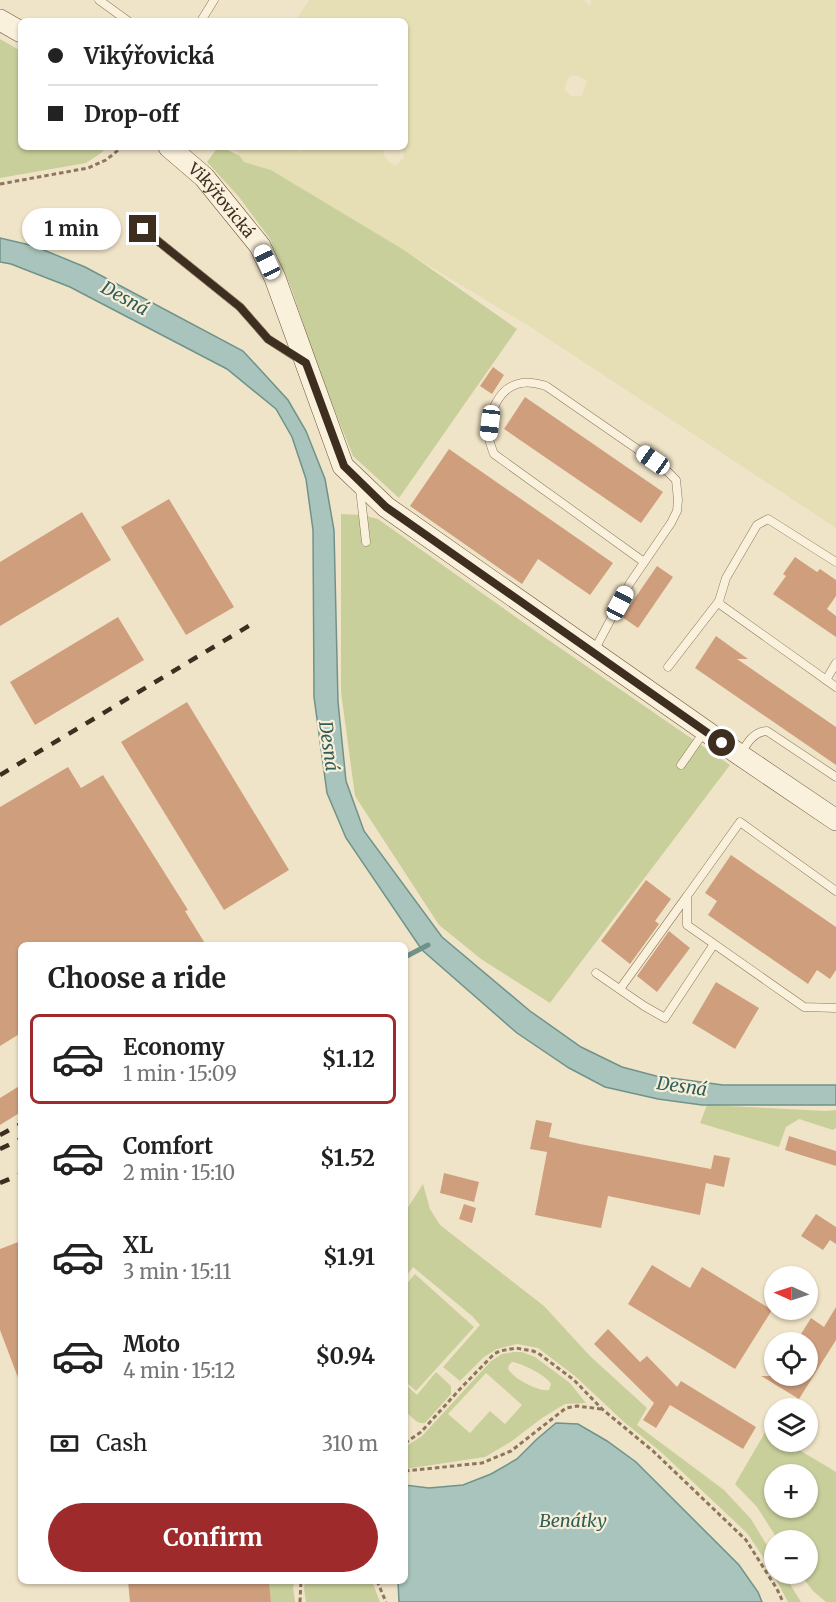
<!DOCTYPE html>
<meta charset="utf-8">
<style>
body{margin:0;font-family:Merriweather,serif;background:#f2f2f2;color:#222;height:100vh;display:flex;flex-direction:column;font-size:22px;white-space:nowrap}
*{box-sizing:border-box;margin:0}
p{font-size:20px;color:#767676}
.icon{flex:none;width:33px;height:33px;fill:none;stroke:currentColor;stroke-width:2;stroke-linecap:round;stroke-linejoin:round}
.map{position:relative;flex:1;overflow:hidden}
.drawer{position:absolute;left:18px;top:942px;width:390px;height:642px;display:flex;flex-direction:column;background:#fff;border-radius:9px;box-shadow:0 2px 4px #0004}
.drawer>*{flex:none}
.banner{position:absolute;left:18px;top:18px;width:390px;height:132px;border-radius:9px;box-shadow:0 2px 4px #0004;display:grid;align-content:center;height:132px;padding:0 30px;background:#fff}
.needle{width:39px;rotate:273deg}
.buttons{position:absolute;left:764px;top:1266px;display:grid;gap:12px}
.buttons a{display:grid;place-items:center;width:54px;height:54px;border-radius:50%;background:#fff;box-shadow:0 2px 4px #0004;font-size:30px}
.end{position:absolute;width:27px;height:27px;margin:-14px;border:8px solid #3d2e20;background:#fff;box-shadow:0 0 0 3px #fff}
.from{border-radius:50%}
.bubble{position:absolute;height:42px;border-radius:21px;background:#fff;box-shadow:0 2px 4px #0004;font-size:20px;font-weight:700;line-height:42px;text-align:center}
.car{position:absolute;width:18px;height:36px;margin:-18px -9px;border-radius:8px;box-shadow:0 0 4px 2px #0007;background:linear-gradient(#fff 24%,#345 0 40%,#fff 0 76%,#345 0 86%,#fff 0)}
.banner b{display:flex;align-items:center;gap:21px;height:57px;font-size:22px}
.banner b+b{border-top:2px solid #e0e0e0}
.banner i{width:15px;height:15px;background:#222}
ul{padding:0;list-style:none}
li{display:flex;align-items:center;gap:18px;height:90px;margin:0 12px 9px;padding:0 18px;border:3px solid transparent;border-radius:9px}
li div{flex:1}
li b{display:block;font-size:22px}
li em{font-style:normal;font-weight:700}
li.active{border-color:#9e2a2b}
li>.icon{width:54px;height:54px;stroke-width:1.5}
h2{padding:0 30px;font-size:27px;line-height:72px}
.pay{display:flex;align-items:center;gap:15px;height:66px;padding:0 30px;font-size:22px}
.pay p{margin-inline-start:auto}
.action{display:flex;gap:12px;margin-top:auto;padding:12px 30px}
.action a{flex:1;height:69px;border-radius:36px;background:#9e2a2b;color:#fff;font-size:24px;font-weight:700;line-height:69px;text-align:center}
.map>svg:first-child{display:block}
</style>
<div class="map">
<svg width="836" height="1602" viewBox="0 0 836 1602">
<rect width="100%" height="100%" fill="#f0e4c8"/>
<path fill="#e6deb5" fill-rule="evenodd" d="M309,0H584L590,6L591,0H836V528L532,328L271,170L244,162L234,147H296V150L302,152L305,147H391L387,148L383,153L388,161L395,166L404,158L403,151L399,147H405V21H295ZM570,76H578L587,81L582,96H571L565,90L566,83Z"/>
<g fill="#c9cf9b" fill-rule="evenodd">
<polygon points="0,39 21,51 21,147 107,147 101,153 86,163 0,178"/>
<path d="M218,147C226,147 231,153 239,155L244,162L271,170L404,250L517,329L399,498L353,456L317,366L292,290L270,239L239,197L207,162Z"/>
<polygon points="341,514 363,515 378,519 534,630 730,765 550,1003 481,959 439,925 355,796 341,692"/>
<polygon points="707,1105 826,1111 836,1110 836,1128 833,1130 799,1119 786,1127 779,1147 700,1123"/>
<polygon points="423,1184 430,1209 440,1225 544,1306 590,1356 647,1408 637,1425 724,1490 751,1519 774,1557 774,1574 784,1574 801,1602 788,1602 767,1563 747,1533 661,1452 624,1422 575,1376 538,1348 517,1344 497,1349 484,1357 460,1381 443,1367 480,1325 472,1316 413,1267 405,1278 405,1212"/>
<polygon points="415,1274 474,1327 416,1391 405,1381 405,1286"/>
<path d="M514,1352H522L535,1357L570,1383L586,1403L565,1404L542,1418L512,1441L485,1457L405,1469V1447L422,1436L491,1361L502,1354ZM512,1362C522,1363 547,1376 551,1384L549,1390C538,1392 513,1378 508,1369L509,1365ZM486,1373L522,1405L505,1424L490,1411L470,1433L448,1414Z"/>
<path d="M436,1372L451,1386V1394L425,1423C417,1425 411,1416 405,1411V1384L417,1395Z"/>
<path d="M767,1429L774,1434V1442H786L836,1472V1602H826L813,1591L800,1574H807V1540H778L757,1507L735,1484ZM774,1474H807V1508H774Z"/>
<polygon points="269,1581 295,1581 293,1587 295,1602 271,1602"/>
<polygon points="305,1581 372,1581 380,1602 306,1602 304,1589"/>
</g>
<g fill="#a9c4bc" stroke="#6f938a" stroke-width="1.5">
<polygon points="0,238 34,246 85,267 243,351 288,400 306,431 325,479 334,530 338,702 346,781 364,831 442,937 530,1011 581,1047 622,1067 656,1076 723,1085 836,1085 836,1105 702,1105 658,1099 605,1087 569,1068 517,1033 422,950 346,838 327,793 314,697 313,530 306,479 292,437 276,409 227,369 70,287 11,264 0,262"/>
<polygon points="556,1423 578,1424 607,1441 636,1462 739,1565 758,1592 762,1602 399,1602 398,1581 405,1581 405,1485 429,1488 463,1485 491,1474 517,1459 537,1439"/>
</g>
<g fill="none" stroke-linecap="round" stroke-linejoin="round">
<polyline stroke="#6f938a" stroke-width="5" points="405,957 428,945"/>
</g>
<g fill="#cf9f7d">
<polygon points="493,367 504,375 492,394 480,386"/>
<polygon points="525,397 663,492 641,523 504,429"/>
<polygon points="449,449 613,563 590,595 538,559 522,584 410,506"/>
<polygon points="169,499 234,607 186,635 121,527"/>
<polygon points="82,512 111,560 0,626 0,562"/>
<polygon points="795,557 817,572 820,569 836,580 836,596 827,609 836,616 836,637 773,594 786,576 783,574"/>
<polygon points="657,566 673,577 638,628 622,617"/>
<polygon points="118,617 144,660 35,725 10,682"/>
<polygon points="716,636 748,659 737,659 836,727 836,765 695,668"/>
<polygon points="187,702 289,870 224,910 121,742"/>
<polygon points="68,767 81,788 103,775 188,910 185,911 206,945 21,945 21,1033 0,1046 0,807"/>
<polygon points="731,855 836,927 836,970 830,979 817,970 808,984 708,915 717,901 705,893"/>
<polygon points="646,880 671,899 655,921 659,924 630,964 601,941"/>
<polygon points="669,931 690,948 657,992 637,976"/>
<polygon points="716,982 759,1008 735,1049 692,1023"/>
<polygon points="21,1085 21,1112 0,1125 0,1098"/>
<polygon points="536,1120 552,1123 549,1137 580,1144 711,1169 714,1155 730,1158 724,1187 706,1183 700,1215 608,1196 601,1228 535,1215 547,1152 530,1149"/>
<polygon points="789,1136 836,1151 836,1166 785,1150"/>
<polygon points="444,1173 479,1182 474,1202 440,1193"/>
<polygon points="464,1204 476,1208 472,1223 459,1219"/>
<polygon points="816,1214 836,1227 836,1244 830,1240 823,1250 801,1236"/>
<polygon points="21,1241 21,1382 20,1383 0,1330 0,1249"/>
<polygon points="652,1265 690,1288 702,1267 772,1310 735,1369 628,1304"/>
<polygon points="836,1307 836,1340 799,1399 761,1376 807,1376 807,1342 796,1342 811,1318 824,1327"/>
<polygon points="608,1329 640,1362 647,1356 677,1387 681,1381 756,1427 743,1449 670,1405 656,1428 643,1420 654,1403 594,1344"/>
<polygon points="128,1581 269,1581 271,1602 130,1602"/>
</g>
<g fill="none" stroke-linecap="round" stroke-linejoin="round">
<g stroke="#8d765c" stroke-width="9">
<g id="lane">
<polyline points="99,0 128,21"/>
<polyline points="201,21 214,0"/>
<polyline points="143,229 240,307 268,339 299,359"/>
<polyline points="360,489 366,542"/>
<polyline points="836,562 768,519 757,525 726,578 719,601 721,605 836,687"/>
<path d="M594,651L630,583L671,523L677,511L678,500L676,480L668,472L653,460L546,386C538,384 530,381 522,383C499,386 487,415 489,436C489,442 492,449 494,454L644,562"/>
<polyline points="668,667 719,601"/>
<polyline points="826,680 836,663"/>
<path d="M740,755C747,743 753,732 767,731L836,777"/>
<polyline points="681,765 704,732"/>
<polyline points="836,891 740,822 687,896 687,925 804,1007 836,1008"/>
<polyline points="596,973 644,1006 665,1018 714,944"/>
<polyline points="620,989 687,896"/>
</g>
</g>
<g stroke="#6f573f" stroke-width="22">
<g id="secondary">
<polyline points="0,20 21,32"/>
<path id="s1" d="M169,147L204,177L260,246L275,278L343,466L386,507L740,755L836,820"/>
</g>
</g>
<g stroke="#8d765c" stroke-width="3" stroke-dasharray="4.5 3" stroke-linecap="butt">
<polyline points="0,184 88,168 106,160 122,147"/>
<polyline points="405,1443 421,1432 460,1389 494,1354 500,1351 516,1348 533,1351 538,1353 574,1380 602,1409 653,1451 746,1540 777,1589 783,1602"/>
<polyline points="405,1471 482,1463 511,1451 566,1408 577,1406 601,1409"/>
<polyline points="377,1581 386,1602"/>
<polyline points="300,1602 301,1581"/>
</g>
<use href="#lane" stroke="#faf1dc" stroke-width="8"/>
<use href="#secondary" stroke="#faf1dc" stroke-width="21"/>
<g stroke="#3d2e20" stroke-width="4.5" stroke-dasharray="10 10" stroke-linecap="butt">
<polyline points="0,775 252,624"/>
<polyline points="0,1135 21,1124"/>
<polyline points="0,1149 21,1139"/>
<polyline points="0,1183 21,1174"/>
</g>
</g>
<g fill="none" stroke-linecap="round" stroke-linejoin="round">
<polyline stroke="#3d2e20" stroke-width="8" points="143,229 240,307 268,339 306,363 344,466 386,507 722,743"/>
</g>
<g text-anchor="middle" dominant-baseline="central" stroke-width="4.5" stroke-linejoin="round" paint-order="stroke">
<g font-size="16" fill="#3d2e20" stroke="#f7eed8">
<text stroke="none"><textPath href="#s1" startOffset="75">Vikýřovická</textPath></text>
</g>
<g font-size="18" font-style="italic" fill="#2f5d5a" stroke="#f7eed8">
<text transform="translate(125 298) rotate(29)">Desná</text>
<text transform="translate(329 746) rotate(82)">Desná</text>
<text transform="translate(682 1086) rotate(8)">Desná</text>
<text x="573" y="1520">Benátky</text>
</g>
</g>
</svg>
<div class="buttons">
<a><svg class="needle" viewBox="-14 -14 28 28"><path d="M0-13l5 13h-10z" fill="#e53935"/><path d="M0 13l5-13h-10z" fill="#767676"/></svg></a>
<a><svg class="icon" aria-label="locate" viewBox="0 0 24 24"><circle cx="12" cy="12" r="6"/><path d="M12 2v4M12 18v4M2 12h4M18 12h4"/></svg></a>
<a><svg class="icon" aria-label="layers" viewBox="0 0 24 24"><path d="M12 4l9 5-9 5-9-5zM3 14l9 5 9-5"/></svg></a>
<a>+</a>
<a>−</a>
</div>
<i class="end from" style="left:722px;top:743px"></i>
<i class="end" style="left:143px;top:229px"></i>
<div class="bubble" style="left:22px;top:208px;width:99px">1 min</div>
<i class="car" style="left:267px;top:262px;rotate:335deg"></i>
<i class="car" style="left:490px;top:423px;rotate:187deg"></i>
<i class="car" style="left:653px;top:460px;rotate:305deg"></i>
<i class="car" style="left:620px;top:603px;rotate:28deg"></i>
<div class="banner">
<b><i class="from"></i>Vikýřovická</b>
<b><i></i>Drop-off</b>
</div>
<section class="drawer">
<h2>Choose a ride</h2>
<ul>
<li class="active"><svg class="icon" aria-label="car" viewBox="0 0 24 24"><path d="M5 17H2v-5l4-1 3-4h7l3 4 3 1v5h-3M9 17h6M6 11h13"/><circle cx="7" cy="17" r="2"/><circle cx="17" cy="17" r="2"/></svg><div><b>Economy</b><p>1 min · 15:09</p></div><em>$1.12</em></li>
<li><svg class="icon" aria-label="car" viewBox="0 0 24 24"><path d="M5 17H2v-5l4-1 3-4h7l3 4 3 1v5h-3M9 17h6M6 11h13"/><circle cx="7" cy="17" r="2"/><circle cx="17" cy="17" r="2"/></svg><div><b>Comfort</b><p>2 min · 15:10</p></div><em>$1.52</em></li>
<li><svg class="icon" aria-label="car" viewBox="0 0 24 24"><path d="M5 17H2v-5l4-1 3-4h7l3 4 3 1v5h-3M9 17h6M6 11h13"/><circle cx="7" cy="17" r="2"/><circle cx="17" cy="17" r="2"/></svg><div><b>XL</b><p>3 min · 15:11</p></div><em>$1.91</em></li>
<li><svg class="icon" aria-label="car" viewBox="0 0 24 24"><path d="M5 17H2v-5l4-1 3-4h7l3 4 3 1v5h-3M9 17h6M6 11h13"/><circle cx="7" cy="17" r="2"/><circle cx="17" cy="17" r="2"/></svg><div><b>Moto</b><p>4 min · 15:12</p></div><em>$0.94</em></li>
</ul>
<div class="pay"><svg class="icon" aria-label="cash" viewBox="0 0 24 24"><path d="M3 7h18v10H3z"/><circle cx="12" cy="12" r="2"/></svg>Cash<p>310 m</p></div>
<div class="action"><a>Confirm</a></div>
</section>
</div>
